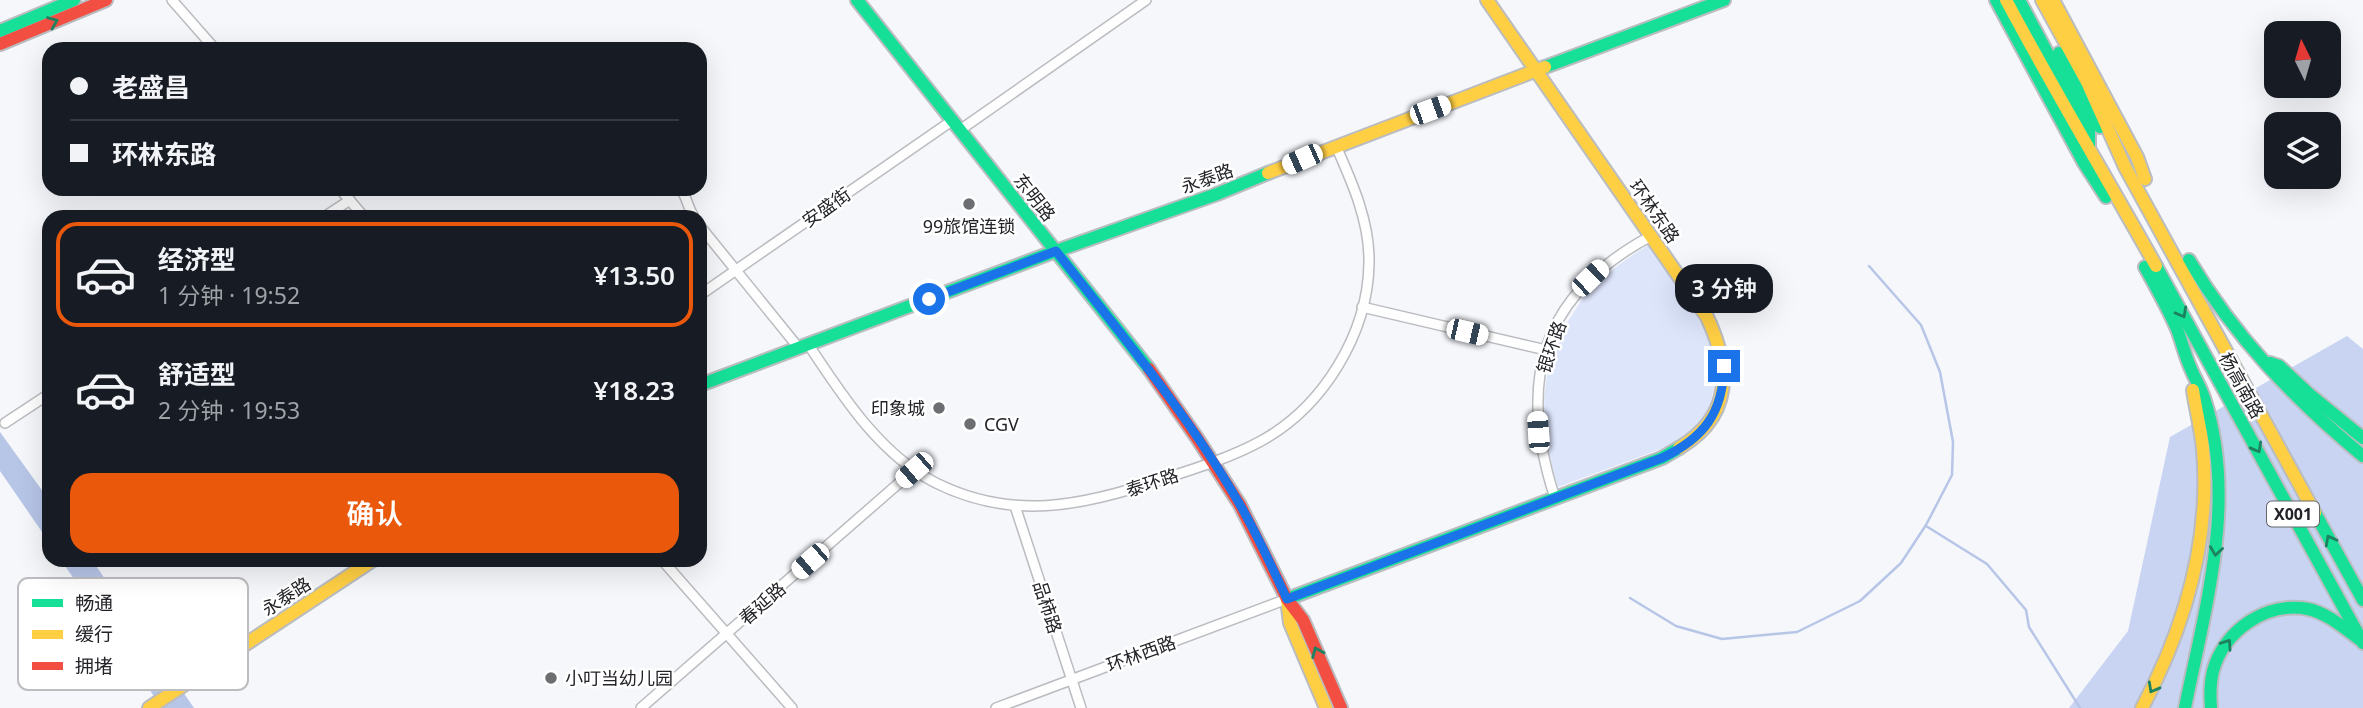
<!DOCTYPE html>
<html lang="zh">
<meta charset="utf-8">
<style>
body{margin:0;font-family:"Noto Sans","Noto Sans SC",sans-serif;background:#242831;color:#f1f3f6;height:100vh;display:flex;flex-direction:column;font-size:26px;white-space:nowrap}
*{box-sizing:border-box;margin:0}
p{font-size:23px;color:#9ea1a6}
.icon{flex:none;width:38px;height:38px;fill:none;stroke:currentColor;stroke-width:2;stroke-linecap:round;stroke-linejoin:round}
.map{position:relative;flex:1;overflow:hidden}
.drawer{position:absolute;left:42px;top:210px;width:665px;height:357px;display:flex;flex-direction:column;background:#171b24;border-radius:21px;box-shadow:0 7px 28px #0002}
.drawer>*{flex:none}
.top-card{position:absolute;left:42px;top:42px;width:665px;height:154px;border-radius:21px;box-shadow:0 7px 28px #0002;display:grid;align-content:center;height:154px;padding:0 28px;background:#171b24}
.needle{width:46px;rotate:355deg}
.tools{position:absolute;left:2264px;top:21px;display:grid;gap:14px}
.tools a{display:grid;place-items:center;width:77px;height:77px;border-radius:14px;background:#171b24;box-shadow:0 7px 28px #0002;font-size:35px}
.end{position:absolute;width:32px;height:32px;margin:-16px;border:9px solid #1a73e8;background:#fff;box-shadow:0 0 0 4px #fff}
.from{border-radius:50%}
.bubble{position:absolute;height:49px;border-radius:21px;background:#171b24;box-shadow:0 7px 28px #0002;font-size:23px;font-weight:600;line-height:49px;text-align:center}
.car{position:absolute;width:21px;height:42px;margin:-21px -10px;border-radius:9px;box-shadow:0 0 5px 2px #0007;background:linear-gradient(#fff 24%,#345 0 40%,#fff 0 76%,#345 0 86%,#fff 0)}
.top-card b{display:flex;align-items:center;gap:24px;height:66px;font-size:26px}
.top-card b+b{border-top:2px solid #363941}
.top-card i{width:18px;height:18px;background:#f1f3f6}
ul{padding:12px 0 0;list-style:none}
li{display:flex;align-items:center;gap:21px;height:105px;margin:0 14px 10px;padding:0 14px;border:4px solid transparent;border-radius:21px}
li div{flex:1}
li b{display:block;font-size:26px}
li em{font-style:normal;font-weight:600}
li.on{border-color:#ea580c}
li>.icon{width:63px;height:63px;stroke-width:1.5}
.primary-button{display:flex;gap:14px;margin-top:auto;padding:14px 28px}
.primary-button a{flex:1;height:80px;border-radius:21px;background:#ea580c;color:#fff;font-size:28px;font-weight:600;line-height:80px;text-align:center}
.map>svg:first-child{display:block}
</style>
<div class="map">
<svg width="2363" height="708" viewBox="0 0 2363 708">
<rect width="100%" height="100%" fill="#f5f7fb"/>
<path fill="#dde5fb" d="M1649,244L1710,337L1716,376L1710,407L1695,431L1677,443L1558,487C1539,424 1536,369 1574,312C1579,305 1583,296 1589,290C1607,272 1629,258 1649,244Z"/>
<polygon fill="#c8d4f1" points="2347,336 2363,349 2363,708 2069,708 2128,631 2170,437"/>
<g fill="#b7c5e7">
<polygon points="0,432 49,500 49,542 0,471"/>
<polygon points="61,560 92,560 194,708 162,708"/>
</g>
<g fill="none" stroke-linecap="round" stroke-linejoin="round">
<g stroke="#b7c5e7" stroke-width="2.5">
<polyline points="1926,526 1987,564 2026,610 2029,627 2080,708"/>
<polyline points="1630,598 1676,626 1722,639 1797,632 1860,601 1901,563 1926,525 1952,475 1953,442 1940,372 1921,325 1869,266"/>
</g>
<g stroke="#babcc0" stroke-width="12">
<g id="street">
<polyline points="172,0 215,49"/>
<polyline points="960,130 1146,0"/>
<polyline points="340,189 364,217"/>
<path d="M681,189C687,198 688,208 694,217"/>
<polyline points="324,217 350,200"/>
<polyline points="700,226 798,347"/>
<polyline points="700,295 953,120"/>
<polyline points="1362,307 1546,350"/>
<path d="M808,344C842,395 879,454 936,483C1013,521 1080,506 1157,481C1193,469 1228,459 1261,441C1323,407 1368,334 1369,263C1370,222 1352,182 1336,146"/>
<polyline points="5,423 49,394"/>
<path d="M1555,498C1517,382 1539,296 1651,236"/>
<polyline points="1015,506 1081,708"/>
<polyline points="662,560 792,708"/>
<polyline points="641,708 914,470"/>
<polyline points="996,708 1287,599"/>
</g>
</g>
<g stroke="#babcc0" stroke-width="16">
<g id="fast">
<polyline points="857,0 1149,369"/>
<polyline points="1996,0 2084,163 2106,197"/>
<polyline points="2019,0 2089,131 2089,146"/>
<polyline points="0,31 74,0"/>
<polyline points="2059,53 2100,127"/>
<polyline points="1545,67 1724,0"/>
<path d="M2189,260C2235,337 2294,399 2363,456"/>
<polyline points="2156,266 2363,643"/>
<path d="M2145,267C2156,287 2168,308 2177,329C2182,342 2185,356 2191,369C2195,379 2201,388 2204,398C2238,499 2205,607 2185,708"/>
<polyline points="2270,363 2279,366 2309,394 2363,438"/>
<polyline points="700,385 1056,251 1217,194 1268,173"/>
<polyline points="2315,513 2363,600"/>
<polyline points="1287,599 1662,458 1679,448"/>
<path d="M2211,708C2210,695 2210,683 2213,671C2224,630 2267,601 2308,609C2327,613 2344,628 2359,639"/>
</g>
</g>
<g stroke="#babcc0" stroke-width="16">
<g id="slow">
<path d="M1487,0L1707,317C1731,368 1733,416 1679,448"/>
<path d="M2006,0C2054,90 2106,177 2156,266"/>
<polyline points="2042,0 2087,82 2125,167 2315,513"/>
<polyline points="2053,0 2137,157 2145,179"/>
<polyline points="1268,173 1545,67"/>
<polyline points="1287,599 1290,623 1326,708"/>
<polyline points="149,708 373,560"/>
<path d="M2142,708C2185,627 2211,541 2203,449C2201,429 2196,410 2193,390"/>
</g>
</g>
<g stroke="#babcc0" stroke-width="16">
<g id="jam">
<polyline points="0,44 106,0"/>
<polyline points="1149,369 1197,438 1240,505 1287,599 1303,620 1341,708"/>
</g>
</g>
<use href="#street" stroke="#fefefe" stroke-width="9"/>
<use href="#fast" stroke="#16e098" stroke-width="12"/>
<use href="#slow" stroke="#ffcf43" stroke-width="12"/>
<use href="#jam" stroke="#f24e42" stroke-width="12"/>
</g>
<defs><path id="oneway-chevron" d="M-2-3.5L2.5 0L-2 3.5" fill="none" stroke-width="1.6" stroke-linecap="round" stroke-linejoin="round" transform="scale(1.75)"/></defs>
<g stroke="#1c8260">
<use href="#oneway-chevron" transform="translate(53 22) rotate(-22)"/>
<use href="#oneway-chevron" transform="translate(2182 313) rotate(61)"/>
<use href="#oneway-chevron" transform="translate(2257 448) rotate(61)"/>
<use href="#oneway-chevron" transform="translate(2330 540) rotate(-118)"/>
<use href="#oneway-chevron" transform="translate(2216 551) rotate(98)"/>
<use href="#oneway-chevron" transform="translate(2227 644) rotate(-55)"/>
<use href="#oneway-chevron" transform="translate(1317 652) rotate(-113)"/>
<use href="#oneway-chevron" transform="translate(2153 688) rotate(119)"/>
</g>
<g fill="none" stroke-linecap="round" stroke-linejoin="round">
<path stroke="#1a73e8" stroke-width="9" d="M929,299L1056,251C1120,333 1187,413 1239,503C1257,534 1272,567 1287,599L1662,458C1704,438 1723,413 1724,366"/>
</g>
<g fill="#6c6e72" stroke="#fff" stroke-width="2.5">
<circle cx="969" cy="204" r="7"/>
<circle cx="939" cy="408" r="7"/>
<circle cx="970" cy="424" r="7"/>
<circle cx="551" cy="678" r="7"/>
</g>
<g text-anchor="middle" dominant-baseline="central" stroke-width="5" stroke-linejoin="round" paint-order="stroke">
<rect fill="#fff" stroke="#656669" stroke-width="2" x="2267" y="501.5" width="52" height="25" rx="5"/>
<g font-size="16" font-weight="bold" fill="#232429">
<text x="2293" y="514">X001</text>
</g>
<g font-size="18" fill="#232429" stroke="#fff">
<text transform="translate(1207 178) rotate(-20)">永泰路</text>
<text transform="translate(1035 197) rotate(52)">东明路</text>
<text transform="translate(826 207) rotate(-35)">安盛街</text>
<text transform="translate(1655 211) rotate(55)">环林东路</text>
<text transform="translate(1551 347) rotate(-71)">银环路</text>
<text transform="translate(2242 385) rotate(61)">杨高南路</text>
<text transform="translate(1152 482) rotate(-18)">泰环路</text>
<text transform="translate(286 596) rotate(-33)">永泰路</text>
<text transform="translate(762 603) rotate(-41)">春延路</text>
<text transform="translate(1048 607) rotate(72)">品柿路</text>
<text transform="translate(1141 653) rotate(-20)">环林西路</text>
</g>
<g font-size="18" fill="#232429" stroke="#fff" text-anchor="start">
<text x="969" y="226" text-anchor="middle">99旅馆连锁</text>
<text x="925" y="408" text-anchor="end">印象城</text>
<text x="984" y="424">CGV</text>
<text x="565" y="678">小叮当幼儿园</text>
</g>
</g>
<rect x="18" y="578" width="230" height="112" rx="10" fill="#fff" stroke="#bdbdbf" stroke-width="2"/>
<rect x="32" y="599" width="31" height="8" fill="#16e098"/>
<rect x="32" y="630" width="31" height="9" fill="#ffcf43"/>
<rect x="32" y="662" width="31" height="8" fill="#f24e42"/>
<g font-size="19" fill="#232429">
<text x="75" y="610">畅通</text>
<text x="75" y="641">缓行</text>
<text x="75" y="673">拥堵</text>
</g>
</svg>
<div class="tools">
<a><svg class="needle" viewBox="-14 -14 28 28"><path d="M0-13l5 13h-10z" fill="#e53935"/><path d="M0 13l5-13h-10z" fill="#9ea1a6"/></svg></a>
<a><svg class="icon" aria-label="layers" viewBox="0 0 24 24"><path d="M12 4l9 5-9 5-9-5zM3 14l9 5 9-5"/></svg></a>
</div>
<i class="end from" style="left:929px;top:299px"></i>
<i class="end" style="left:1724px;top:366px"></i>
<div class="bubble" style="left:1675px;top:264px;width:98px">3 分钟</div>
<i class="car" style="left:1430px;top:110px;rotate:70deg"></i>
<i class="car" style="left:1302px;top:159px;rotate:246deg"></i>
<i class="car" style="left:1590px;top:278px;rotate:46deg"></i>
<i class="car" style="left:1467px;top:332px;rotate:103deg"></i>
<i class="car" style="left:1538px;top:432px;rotate:356deg"></i>
<i class="car" style="left:914px;top:470px;rotate:229deg"></i>
<i class="car" style="left:810px;top:561px;rotate:229deg"></i>
<div class="top-card">
<b><i class="from"></i>老盛昌</b>
<b><i></i>环林东路</b>
</div>
<section class="drawer">
<ul>
<li class="on"><svg class="icon" aria-label="car" viewBox="0 0 24 24"><path d="M5 17H2v-5l4-1 3-4h7l3 4 3 1v5h-3M9 17h6M6 11h13"/><circle cx="7" cy="17" r="2"/><circle cx="17" cy="17" r="2"/></svg><div><b>经济型</b><p>1 分钟 · 19:52</p></div><em>¥13.50</em></li>
<li><svg class="icon" aria-label="car" viewBox="0 0 24 24"><path d="M5 17H2v-5l4-1 3-4h7l3 4 3 1v5h-3M9 17h6M6 11h13"/><circle cx="7" cy="17" r="2"/><circle cx="17" cy="17" r="2"/></svg><div><b>舒适型</b><p>2 分钟 · 19:53</p></div><em>¥18.23</em></li>
</ul>
<div class="primary-button"><a>确认</a></div>
</section>
</div>
